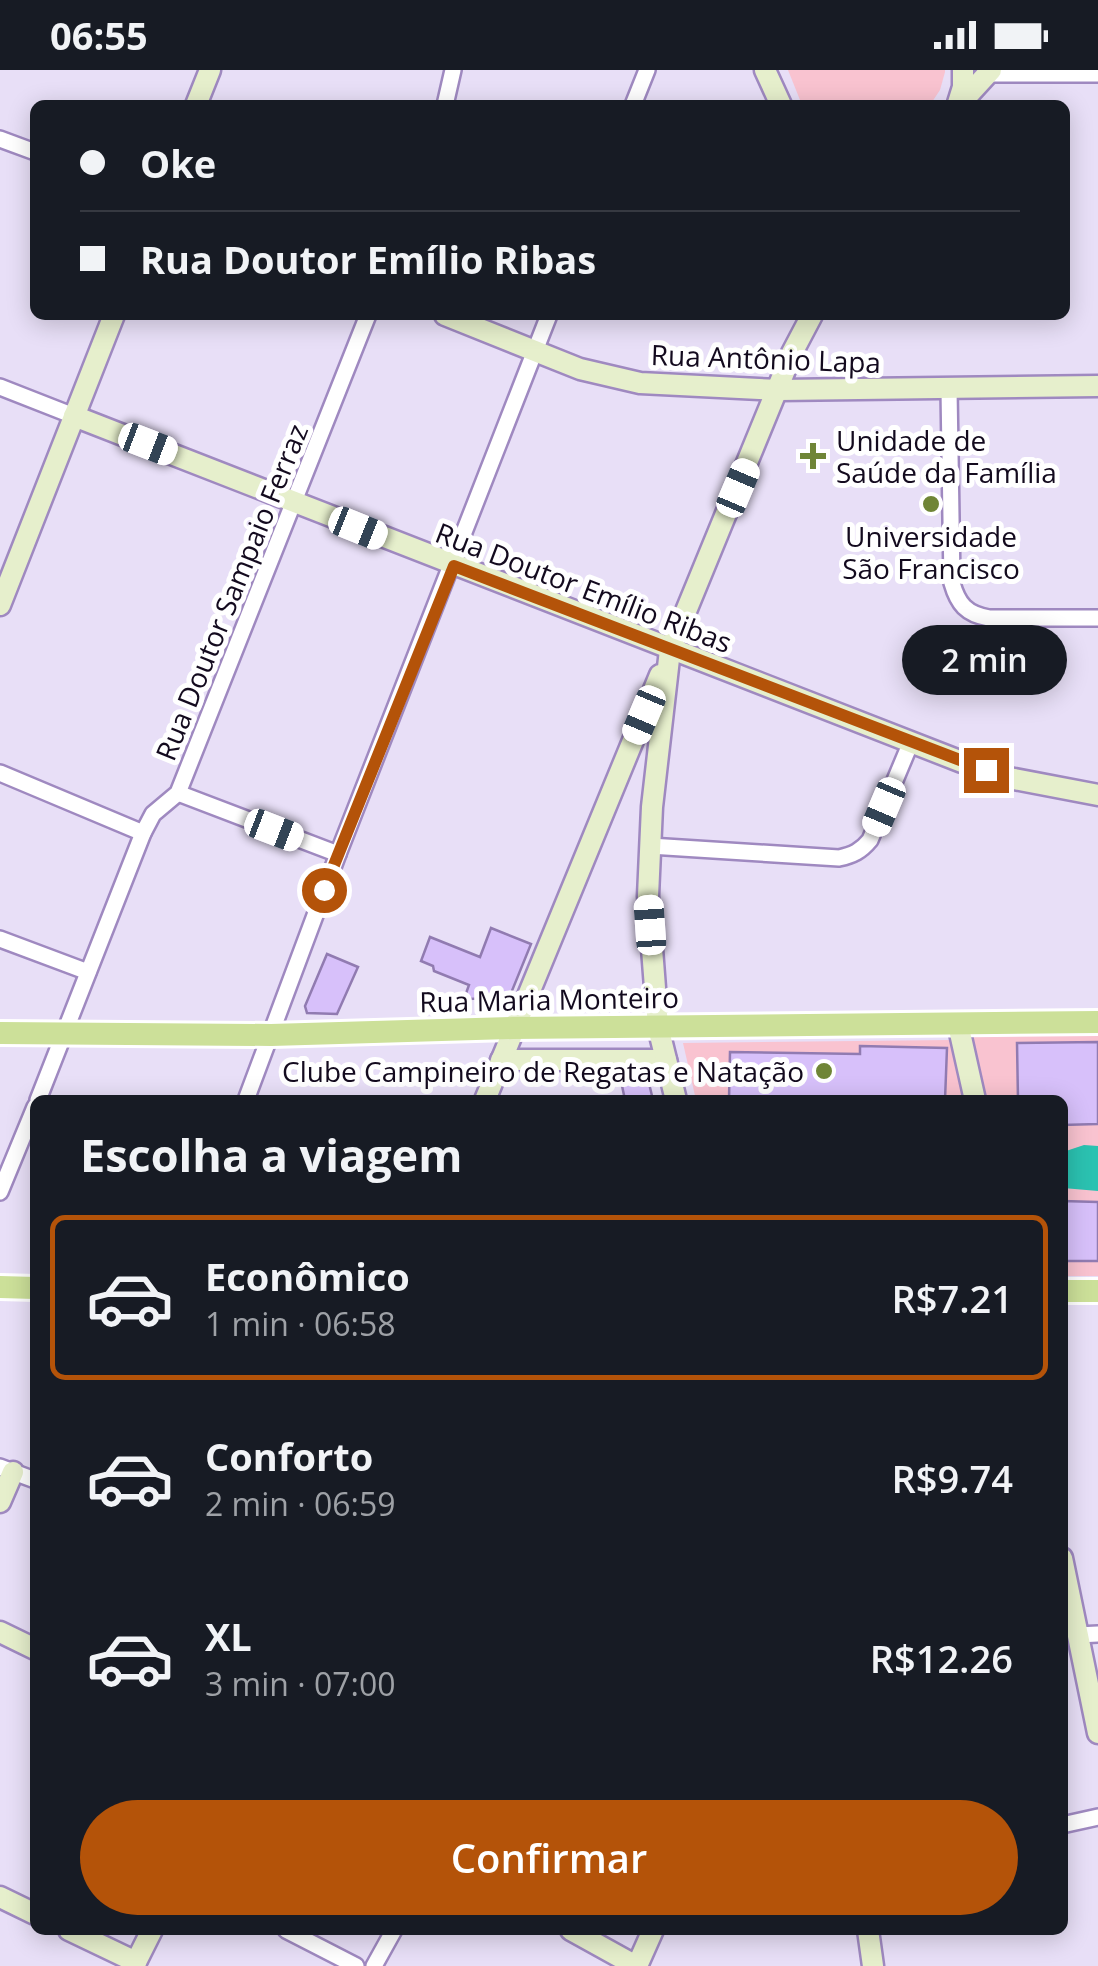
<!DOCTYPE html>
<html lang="pt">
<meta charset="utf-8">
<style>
body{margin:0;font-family:"Open Sans",sans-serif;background:#242831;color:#f1f3f6;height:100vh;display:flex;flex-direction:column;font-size:38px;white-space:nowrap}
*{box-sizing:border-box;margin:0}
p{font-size:32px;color:#9ea1a6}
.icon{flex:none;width:55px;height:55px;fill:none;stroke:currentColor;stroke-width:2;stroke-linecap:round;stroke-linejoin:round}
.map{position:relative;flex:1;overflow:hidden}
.sheet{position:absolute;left:30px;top:1025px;width:1038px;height:840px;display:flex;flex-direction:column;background:#171b24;border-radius:15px;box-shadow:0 5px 25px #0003}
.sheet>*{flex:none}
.guide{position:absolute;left:30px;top:30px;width:1040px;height:220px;border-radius:15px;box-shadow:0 5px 25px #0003;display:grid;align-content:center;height:220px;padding:0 50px;background:#171b24}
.end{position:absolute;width:45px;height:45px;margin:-22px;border:12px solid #b45309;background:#fff;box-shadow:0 0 0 5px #fff}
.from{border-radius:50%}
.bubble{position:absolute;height:70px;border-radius:35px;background:#171b24;box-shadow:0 5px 25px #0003;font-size:32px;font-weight:600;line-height:70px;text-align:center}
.car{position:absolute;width:30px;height:60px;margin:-30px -15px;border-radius:12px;box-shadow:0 0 8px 2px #0007;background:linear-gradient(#fff 24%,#345 0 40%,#fff 0 76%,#345 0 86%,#fff 0)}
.guide b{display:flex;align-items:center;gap:35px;height:95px;font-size:38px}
.guide b+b{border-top:2px solid #363941}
.guide i{width:25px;height:25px;background:#f1f3f6}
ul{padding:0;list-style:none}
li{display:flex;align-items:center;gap:30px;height:165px;margin:0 20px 15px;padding:0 30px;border:5px solid transparent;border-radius:15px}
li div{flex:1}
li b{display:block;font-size:38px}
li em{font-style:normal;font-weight:600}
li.current{border-color:#b45309}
li>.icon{width:90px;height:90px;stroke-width:1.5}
h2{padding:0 50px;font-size:45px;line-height:120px}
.primary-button{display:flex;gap:20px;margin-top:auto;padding:20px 50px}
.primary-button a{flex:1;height:115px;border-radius:60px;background:#b45309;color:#fff;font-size:40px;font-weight:600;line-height:115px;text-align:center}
.status{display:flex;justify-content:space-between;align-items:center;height:70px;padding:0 50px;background:#171b24;direction:ltr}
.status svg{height:28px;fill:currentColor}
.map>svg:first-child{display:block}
</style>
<div class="status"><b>06:55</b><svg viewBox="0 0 49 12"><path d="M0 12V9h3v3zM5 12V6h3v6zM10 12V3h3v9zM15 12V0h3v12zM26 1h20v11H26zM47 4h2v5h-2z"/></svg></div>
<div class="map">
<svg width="1098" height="1896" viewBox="0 0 1098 1896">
<rect width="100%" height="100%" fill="#e8dff7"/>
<g fill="#f9c3d0">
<polygon points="788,0 945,0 945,2 940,20 930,35 802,35"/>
<polygon points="1098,964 1098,1206 1063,1206 1062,1030 987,1030 972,966"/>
<polygon points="951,970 965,1030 696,1030 683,973"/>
</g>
<polygon fill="#2bc2b1" points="1084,1075 1098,1076 1098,1121 1063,1118 1063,1082"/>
<g fill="#d7c0fa" stroke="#917bb1" stroke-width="2.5">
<polygon points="491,858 531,874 509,928 464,929 469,915 434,901 433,896 421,891 430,867 480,887"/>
<polygon points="327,884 358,897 337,944 307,943 305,936"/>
<polygon points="1098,972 1098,1054 1062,1055 1062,1030 1018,1030 1017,973"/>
<polygon points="860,976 947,978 945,1030 729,1030 730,982 860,984"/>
<polygon points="647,1005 653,1030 625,1030 621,1011"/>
<polygon points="1062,1131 1098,1132 1098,1191 1062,1191"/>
</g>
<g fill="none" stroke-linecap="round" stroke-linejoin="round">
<g stroke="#9f89c0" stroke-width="20">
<g id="street">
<polyline points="988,4 1098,4"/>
<polyline points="445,35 453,0"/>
<polyline points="633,35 647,0"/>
<polyline points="0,69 35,82"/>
<polyline points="0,317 74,346"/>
<path d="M949,319L952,513C958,534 966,544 989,548H1098"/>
<polyline points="0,703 143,763"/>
<polyline points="178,723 338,784"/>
<path d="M650,776L839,788C853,785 861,781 870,770L911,672"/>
<polyline points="0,869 88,902"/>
<polyline points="38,1030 143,763 153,744 178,723 368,245"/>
<polyline points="246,1030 338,784 549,245"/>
<polyline points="0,1122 35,1037"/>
<polyline points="0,1397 35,1410"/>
<polyline points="1078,1565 1098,1564"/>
<polyline points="1062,1755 1098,1747"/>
<polyline points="286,1860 356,1896"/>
<polyline points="374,1896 394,1860"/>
</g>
</g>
<g stroke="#9f89c0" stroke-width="25">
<g id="secondary">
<polyline points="765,0 781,35"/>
<polyline points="958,33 963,17 963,0"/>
<polyline points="196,35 210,0"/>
<polyline points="959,35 991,0"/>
<polyline points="445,245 580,299 640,313 779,320 1098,316"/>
<polyline points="74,346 962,692 1009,708 1098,725"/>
<polyline points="0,535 114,245"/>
<polyline points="958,954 975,1030"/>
<polyline points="501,990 666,990"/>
<polyline points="485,1030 660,605"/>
<polyline points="676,1030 658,957 648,826 652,737 670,580 792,283 812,245"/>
<polyline points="0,1432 13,1402"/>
<polyline points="1062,1488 1098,1663"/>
<polyline points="0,1562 35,1579"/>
<polyline points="0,1827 35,1844"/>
<polyline points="69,1860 136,1892"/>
<polyline points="571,1860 636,1896"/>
<polyline points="868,1860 873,1896"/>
<polyline points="134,1896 152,1860"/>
<polyline points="637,1896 653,1860"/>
</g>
</g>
<g stroke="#fff" stroke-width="28">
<g id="primary">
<polyline points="0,963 271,965 513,958 1098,952"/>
<polyline points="0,1217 35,1218"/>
<polyline points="1062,1221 1098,1221"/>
</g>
</g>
<use href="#street" stroke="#fff" stroke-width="15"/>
<use href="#secondary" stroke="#e6efcc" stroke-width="20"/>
<use href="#primary" stroke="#cce099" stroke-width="22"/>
</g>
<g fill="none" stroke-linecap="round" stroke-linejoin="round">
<polyline stroke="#b45309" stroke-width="12" points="324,820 454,496 986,700"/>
</g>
<g fill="#6f8536" stroke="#fff" stroke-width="4">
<path d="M808 371h10v10h10v10h-10v10h-10v-10h-10v-10h10z"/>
<circle cx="931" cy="434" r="10"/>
<circle cx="824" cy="1001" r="10"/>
</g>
<g text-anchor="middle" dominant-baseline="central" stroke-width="10" stroke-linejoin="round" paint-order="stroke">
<g font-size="28" fill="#130a1e" stroke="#fff">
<text transform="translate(766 288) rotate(2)">Rua Antônio Lapa</text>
<text transform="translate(584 517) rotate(21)">Rua Doutor Emílio Ribas</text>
<text transform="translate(231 522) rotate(-68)">Rua Doutor Sampaio Ferraz</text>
<text transform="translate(549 929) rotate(-1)">Rua Maria Monteiro</text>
</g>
<g font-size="28" fill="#130a1e" stroke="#fff" text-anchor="start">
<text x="836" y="370">Unidade de<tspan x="836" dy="32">Saúde da Família</tspan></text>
<text x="931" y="466" text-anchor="middle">Universidade<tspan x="931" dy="32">São Francisco</tspan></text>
<text x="804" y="1001" text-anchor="end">Clube Campineiro de Regatas e Natação</text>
</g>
</g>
</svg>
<i class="end from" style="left:324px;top:820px"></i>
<i class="end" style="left:986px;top:700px"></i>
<div class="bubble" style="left:902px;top:555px;width:165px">2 min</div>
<i class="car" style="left:148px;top:374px;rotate:111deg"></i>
<i class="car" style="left:738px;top:418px;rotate:23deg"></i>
<i class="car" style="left:358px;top:458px;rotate:112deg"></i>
<i class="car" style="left:644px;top:645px;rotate:203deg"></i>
<i class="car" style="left:884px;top:737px;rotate:203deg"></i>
<i class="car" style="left:274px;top:760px;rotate:111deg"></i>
<i class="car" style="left:650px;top:855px;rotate:356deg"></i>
<div class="guide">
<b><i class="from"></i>Oke</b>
<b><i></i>Rua Doutor Emílio Ribas</b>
</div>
<section class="sheet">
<h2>Escolha a viagem</h2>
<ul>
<li class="current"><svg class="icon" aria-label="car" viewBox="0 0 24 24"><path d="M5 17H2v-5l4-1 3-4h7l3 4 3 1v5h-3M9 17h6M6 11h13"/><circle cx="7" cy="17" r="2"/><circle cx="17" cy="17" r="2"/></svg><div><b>Econômico</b><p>1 min · 06:58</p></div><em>R$7.21</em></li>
<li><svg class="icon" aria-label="car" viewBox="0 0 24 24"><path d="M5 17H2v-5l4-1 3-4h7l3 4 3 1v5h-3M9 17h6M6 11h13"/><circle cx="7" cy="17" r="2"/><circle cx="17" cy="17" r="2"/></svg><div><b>Conforto</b><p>2 min · 06:59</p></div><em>R$9.74</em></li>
<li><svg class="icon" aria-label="car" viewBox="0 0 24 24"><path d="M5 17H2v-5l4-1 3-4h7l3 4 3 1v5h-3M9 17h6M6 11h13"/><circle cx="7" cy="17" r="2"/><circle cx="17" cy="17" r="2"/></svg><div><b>XL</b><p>3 min · 07:00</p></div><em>R$12.26</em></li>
</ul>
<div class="primary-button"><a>Confirmar</a></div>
</section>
</div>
